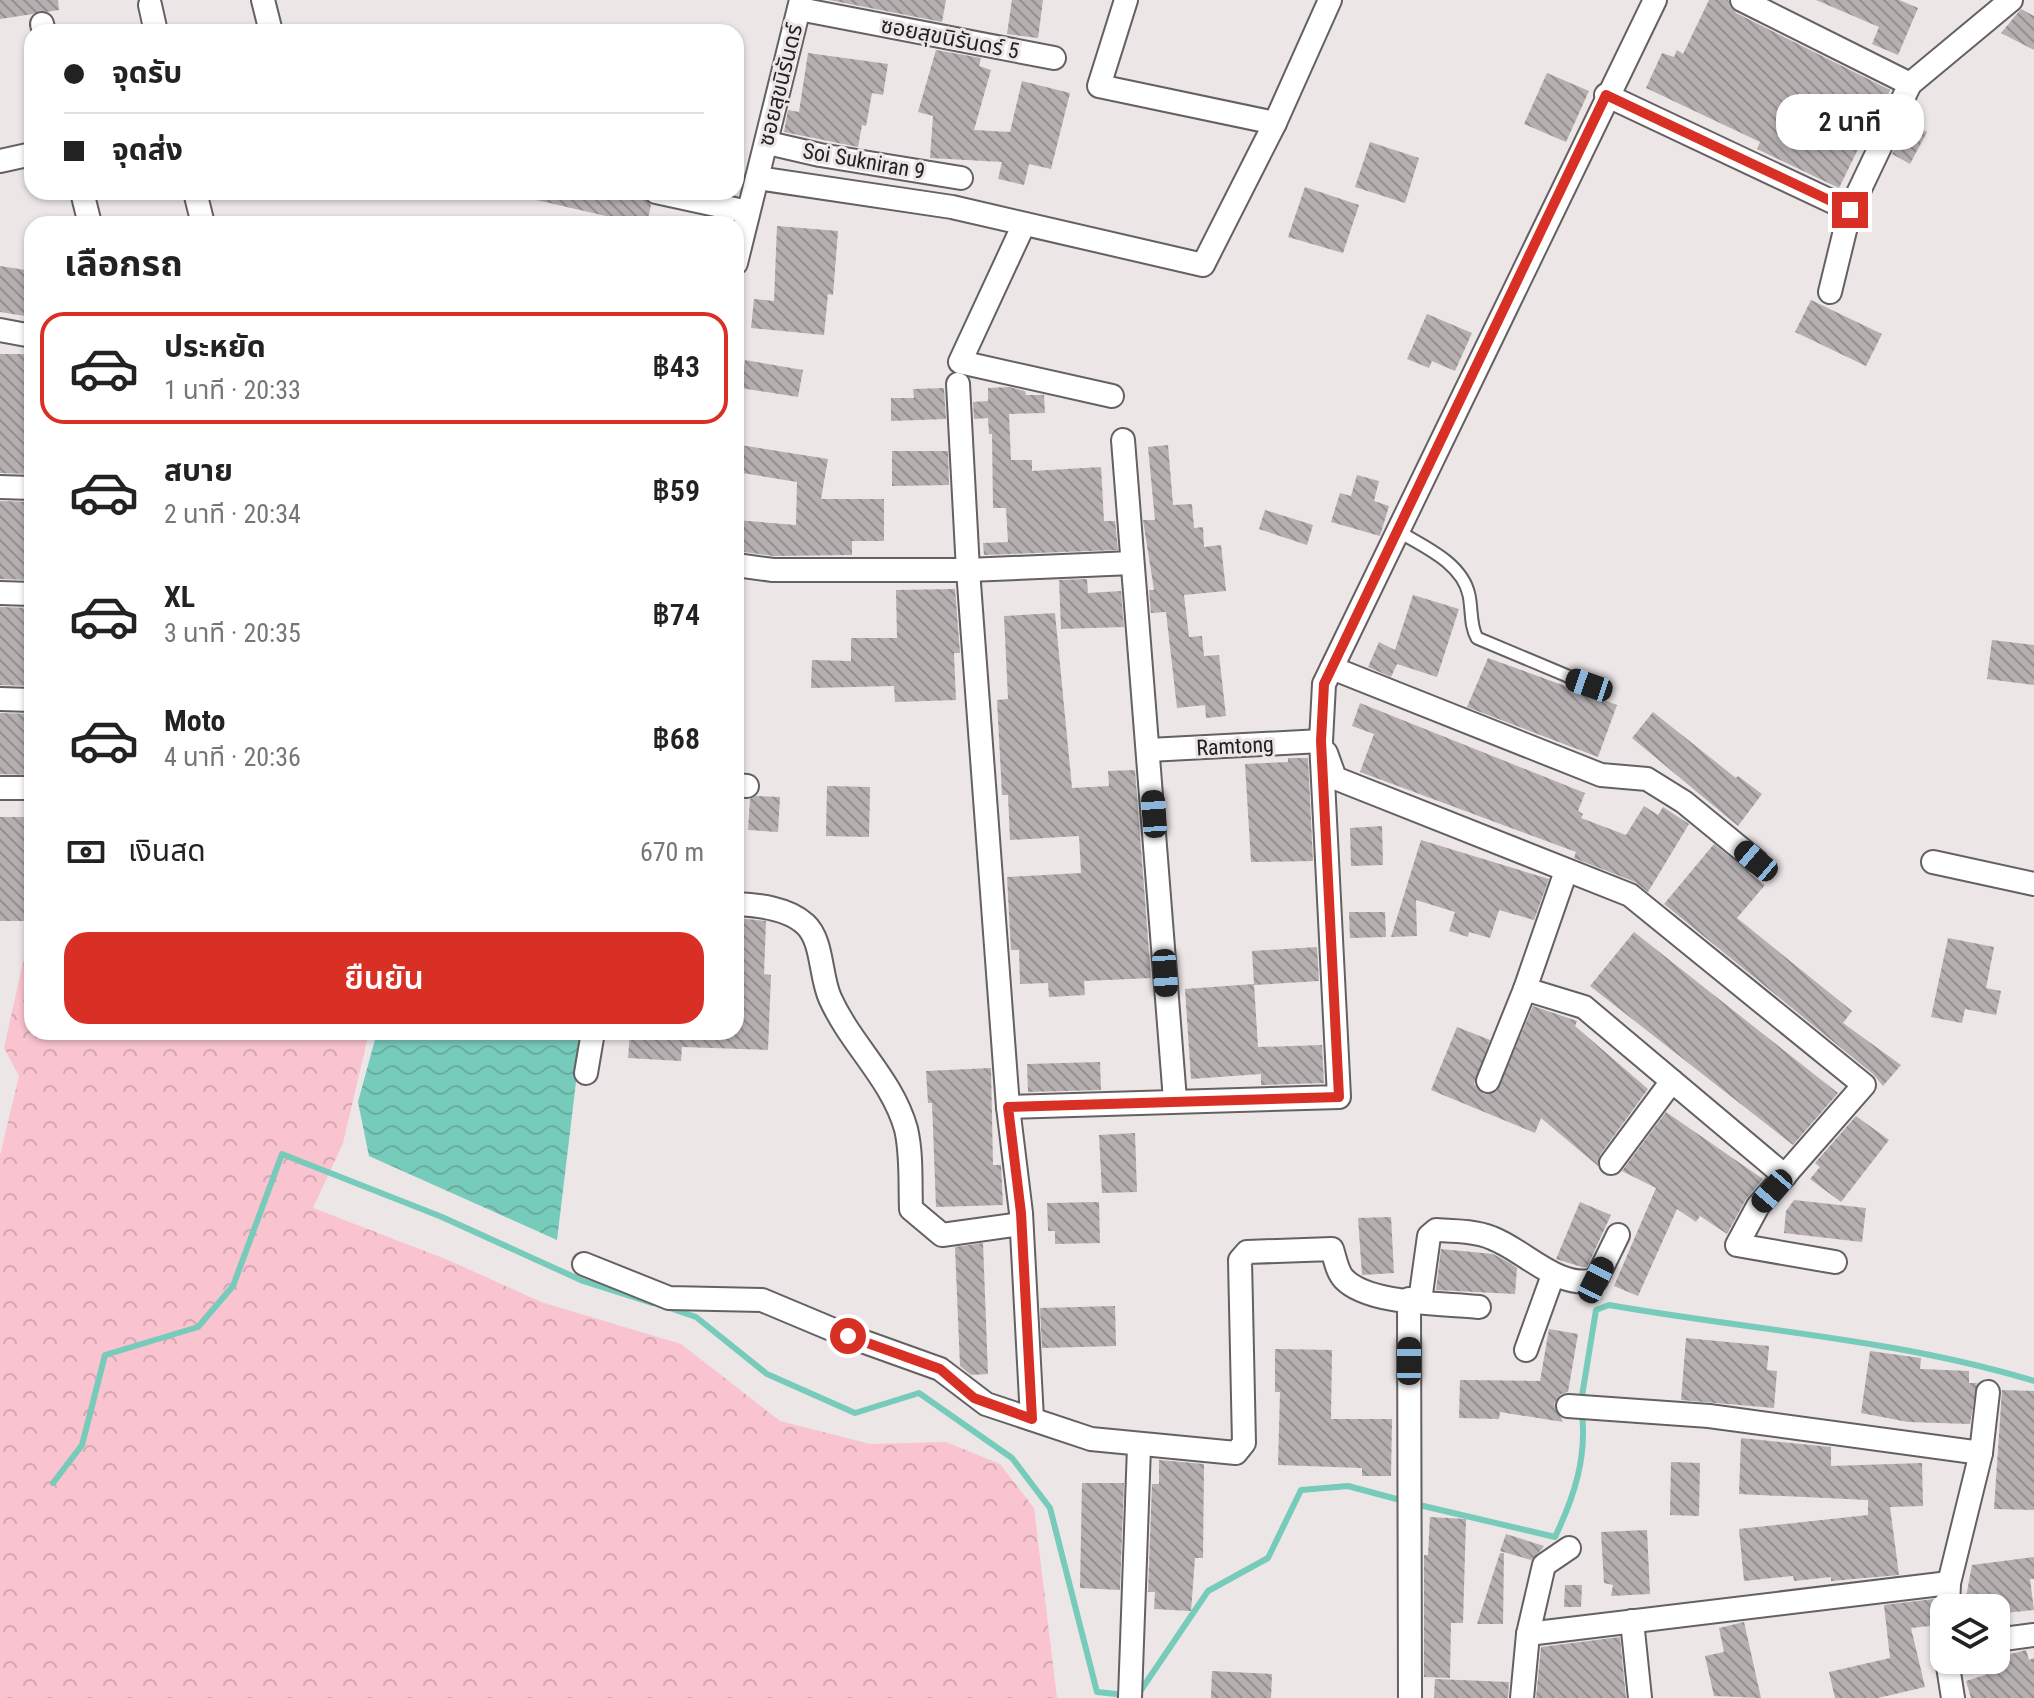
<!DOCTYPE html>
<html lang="th">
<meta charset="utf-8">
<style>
body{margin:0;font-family:"Roboto Condensed","Noto Sans Thai",sans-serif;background:#f6f6f6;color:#222;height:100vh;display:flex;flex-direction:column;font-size:30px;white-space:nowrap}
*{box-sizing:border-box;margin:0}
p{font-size:26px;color:#767676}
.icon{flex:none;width:44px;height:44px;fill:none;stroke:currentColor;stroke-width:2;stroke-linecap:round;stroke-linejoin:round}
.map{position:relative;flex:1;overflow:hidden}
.drawer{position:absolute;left:24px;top:216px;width:720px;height:824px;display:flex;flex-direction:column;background:#fff;border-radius:24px;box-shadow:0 2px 6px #0004}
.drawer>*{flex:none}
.top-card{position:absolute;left:24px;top:24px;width:720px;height:176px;border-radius:24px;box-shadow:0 2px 6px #0004;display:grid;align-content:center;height:176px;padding:0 40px;background:#fff}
.fabs{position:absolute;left:1930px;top:1594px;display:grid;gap:16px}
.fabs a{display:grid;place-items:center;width:80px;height:80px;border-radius:16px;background:#fff;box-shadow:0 2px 6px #0004;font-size:40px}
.end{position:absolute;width:36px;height:36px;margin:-18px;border:10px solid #d93025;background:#fff;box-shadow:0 0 0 4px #fff}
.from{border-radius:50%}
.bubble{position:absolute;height:56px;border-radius:24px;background:#fff;box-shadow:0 2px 6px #0004;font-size:26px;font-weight:600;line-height:56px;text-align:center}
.car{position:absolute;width:24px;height:48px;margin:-24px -12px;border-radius:10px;box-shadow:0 0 6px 2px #0007;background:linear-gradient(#222 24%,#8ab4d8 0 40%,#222 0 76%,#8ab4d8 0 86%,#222 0)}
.top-card b{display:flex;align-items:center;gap:28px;height:76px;font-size:30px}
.top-card b+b{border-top:2px solid #e0e0e0}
.top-card i{width:20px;height:20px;background:#222}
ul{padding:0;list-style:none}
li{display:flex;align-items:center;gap:24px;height:112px;margin:0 16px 12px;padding:0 24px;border:4px solid transparent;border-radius:24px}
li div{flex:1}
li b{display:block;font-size:30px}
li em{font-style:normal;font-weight:600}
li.selected{border-color:#d93025}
li>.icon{width:72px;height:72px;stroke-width:1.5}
h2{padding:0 40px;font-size:36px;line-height:96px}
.pay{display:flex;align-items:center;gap:20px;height:88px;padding:0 40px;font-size:30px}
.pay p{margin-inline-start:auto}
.primary-button{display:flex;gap:16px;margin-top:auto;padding:16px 40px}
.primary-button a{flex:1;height:92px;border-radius:24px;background:#d93025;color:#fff;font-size:32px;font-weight:600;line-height:92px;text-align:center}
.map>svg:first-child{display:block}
</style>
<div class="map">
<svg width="2034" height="1698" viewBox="0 0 2034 1698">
<defs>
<pattern id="forest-crowns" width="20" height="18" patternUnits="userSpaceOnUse" patternTransform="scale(2)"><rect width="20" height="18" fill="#f9c3cf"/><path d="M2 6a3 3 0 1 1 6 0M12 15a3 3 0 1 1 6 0" fill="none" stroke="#d5a7b1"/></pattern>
<pattern id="water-waves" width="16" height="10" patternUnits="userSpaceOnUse" patternTransform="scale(2)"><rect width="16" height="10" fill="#77cbba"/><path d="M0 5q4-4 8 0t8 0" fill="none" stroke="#67aea0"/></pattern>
<pattern id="building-back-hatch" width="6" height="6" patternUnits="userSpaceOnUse" patternTransform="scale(2)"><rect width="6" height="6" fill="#b5afb0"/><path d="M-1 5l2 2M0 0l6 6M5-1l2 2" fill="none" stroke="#938e8f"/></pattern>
</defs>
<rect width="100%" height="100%" fill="#ece6e7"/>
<polygon fill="url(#forest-crowns)" points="32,921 32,1032 369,1032 343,1143 313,1208 448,1260 541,1302 681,1344 780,1421 870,1444 946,1442 1000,1464 1034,1508 1057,1698 0,1698 0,1155 19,1076 4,1048"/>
<polygon fill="url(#water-waves)" points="377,1032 582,1032 557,1240 369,1156 358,1102"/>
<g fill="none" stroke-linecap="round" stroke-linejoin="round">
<g stroke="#77cbba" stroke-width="6">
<polyline points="667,1307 696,1317 767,1374 855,1413 919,1393 1012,1458 1050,1508 1097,1692 1126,1695"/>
<path d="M1581,1402L1596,1310L1609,1305C1750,1330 1897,1339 2034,1381"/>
<polyline points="53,1483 82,1445 105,1355 198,1327 233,1286 282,1154 442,1217 583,1281 652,1303"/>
<path d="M1415,1504L1555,1537C1574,1497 1587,1458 1582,1414"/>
<polyline points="1137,1696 1208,1591 1268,1558 1301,1490 1348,1486 1404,1501"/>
</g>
</g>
<g fill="url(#building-back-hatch)">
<polygon points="0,0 58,0 59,10 0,19"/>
<polygon points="829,0 946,0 942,22"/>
<polygon points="1012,0 1043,0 1038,38 1007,34"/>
<polygon points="1709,0 1728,0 1736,13 1890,90 1867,142 1863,139 1839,188 1757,149 1760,142 1646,88 1662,53 1674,57 1677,50 1683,54"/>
<polygon points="1816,0 1899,0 1918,8 1898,55 1872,44 1879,27"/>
<polygon points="2021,9 2034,16 2034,50 2001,33"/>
<polygon points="936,50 981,58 979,66 991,70 974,130 1010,132 1022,81 1070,93 1051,169 1029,164 1024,185 998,179 1002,162 930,158 933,116 918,112"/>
<polygon points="808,53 888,64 883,95 872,93 866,126 862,125 858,147 784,132 788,110 799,112"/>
<polygon points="1547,73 1589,91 1566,142 1524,124"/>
<polygon points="1908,122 1927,132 1910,164 1892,154"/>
<polygon points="1370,142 1419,158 1405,203 1355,187"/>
<polygon points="1305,187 1359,205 1343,253 1288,237"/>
<polygon points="533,192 633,192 642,194 651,205 647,224 641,224 532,199"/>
<polygon points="777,226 838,231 833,295 828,294 824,335 751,328 754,299 774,301"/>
<polygon points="0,266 32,271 32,317 0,312"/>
<polygon points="1811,300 1882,334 1866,366 1795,332"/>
<polygon points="1427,314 1472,333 1455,371 1432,361 1429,368 1407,359"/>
<polygon points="0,354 32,354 32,474 0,473"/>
<polygon points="745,360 803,370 798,397 741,388"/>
<polygon points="1009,387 1025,391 1026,395 1044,395 1045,413 1009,414 1011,460 1032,460 1032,471 1101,467 1104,521 1115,521 1118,550 984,555 983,543 1008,542 1006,508 993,508 992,434 989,434 988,418 974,419 973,402 988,401 988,388"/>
<polygon points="944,388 946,419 891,421 891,398 914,398 913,389"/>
<polygon points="740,445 828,459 821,499 884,499 884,541 852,541 852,555 774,556 736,551 736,520 796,525 797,482 736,472"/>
<polygon points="1168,445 1173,505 1192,504 1194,528 1203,527 1204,547 1221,545 1226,591 1184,595 1189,637 1202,636 1204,656 1219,655 1226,716 1206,718 1205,705 1177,708 1166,612 1151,613 1149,590 1154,590 1143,520 1155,520 1148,447"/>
<polygon points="892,451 948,451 949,485 892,486"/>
<polygon points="1357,475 1379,481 1374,501 1389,506 1380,536 1331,522 1340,493 1351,496"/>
<polygon points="0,501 32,502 32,580 0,579"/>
<polygon points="1265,510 1313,525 1307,545 1259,529"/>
<polygon points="1087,579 1088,593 1121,591 1124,627 1061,629 1059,580"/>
<polygon points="955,589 960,653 954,653 956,700 895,702 894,686 811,688 812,660 851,661 851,638 897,638 896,590"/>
<polygon points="1413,595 1459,609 1437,677 1397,664 1391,677 1368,667 1379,642 1395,650"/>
<polygon points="0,607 32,608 32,686 0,685"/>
<polygon points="1055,613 1072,788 1109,786 1108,771 1135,770 1151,978 1084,981 1085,995 1049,997 1048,983 1020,984 1019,950 1011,950 1007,877 1081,873 1079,836 1010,840 1008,795 1002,795 997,700 1008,699 1004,616"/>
<polygon points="1992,640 2034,645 2034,685 1987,679"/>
<polygon points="1488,658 1617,705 1598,757 1467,707"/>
<polygon points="1360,703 1585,793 1578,811 1583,814 1581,818 1626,835 1644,806 1658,815 1663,807 1689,824 1648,892 1635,882 1574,858 1576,852 1360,772 1374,734 1352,726"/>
<polygon points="1653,712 1736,778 1738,776 1762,794 1738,826 1632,738"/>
<polygon points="0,713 32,714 32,775 0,774"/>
<polygon points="1288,758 1308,758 1313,861 1251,862 1245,764 1288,762"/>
<polygon points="827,786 870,787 869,837 826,836"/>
<polygon points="756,796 780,797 778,832 748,830 750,799"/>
<rect x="0" y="817" width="32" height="104"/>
<polygon points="1382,826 1383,865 1351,866 1350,828"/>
<polygon points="1421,840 1549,879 1534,920 1499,910 1490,938 1469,932 1468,937 1449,931 1455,912 1416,900 1417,936 1391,937"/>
<polygon points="1714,844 1765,885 1737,918 1852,1011 1843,1023 1901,1065 1883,1086 1873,1074 1664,904"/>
<polygon points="1349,912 1385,912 1386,937 1350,938"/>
<polygon points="736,918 766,921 764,974 771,975 768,1050 682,1047 681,1061 628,1058 630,1032 736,1032"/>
<polygon points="1634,932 1838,1093 1793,1145 1590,986"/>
<polygon points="1948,938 1994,947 1986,988 2001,991 1996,1015 1965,1009 1962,1023 1931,1017"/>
<polygon points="1317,947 1319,981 1254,985 1252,951"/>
<polygon points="1254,984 1258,1047 1322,1045 1324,1083 1261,1085 1261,1074 1191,1079 1185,989"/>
<polygon points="1533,1006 1577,1021 1575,1026 1648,1089 1600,1155 1598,1166 1541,1118 1535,1133 1431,1090 1457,1027 1490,1040 1474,1084 1484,1094 1497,1091"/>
<polygon points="1100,1062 1101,1090 1028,1092 1027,1064"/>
<polygon points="991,1068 993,1165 1001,1165 1003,1205 936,1207 932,1103 928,1103 926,1071"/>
<polygon points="1666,1112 1763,1179 1746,1199 1727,1234 1700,1216 1696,1222 1677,1209 1638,1296 1614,1286 1656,1188 1622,1171"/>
<polygon points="1856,1116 1889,1140 1841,1202 1810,1179 1820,1167 1815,1163"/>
<polygon points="1135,1133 1137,1192 1102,1193 1099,1135"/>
<polygon points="1794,1200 1866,1208 1862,1242 1784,1233 1786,1211"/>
<polygon points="1099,1202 1100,1243 1055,1244 1055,1231 1048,1231 1047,1203"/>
<polygon points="1580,1202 1611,1215 1587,1267 1582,1267 1556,1259"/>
<polygon points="1391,1217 1394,1273 1362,1275 1358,1218"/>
<polygon points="983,1243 988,1374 971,1375 960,1366 955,1247"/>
<polygon points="1441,1249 1493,1254 1510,1263 1517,1268 1515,1294 1436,1290"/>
<polygon points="1115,1306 1116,1346 1042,1348 1040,1308"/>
<polygon points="1549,1329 1578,1334 1568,1392 1561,1394 1554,1404 1563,1422 1500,1412 1499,1419 1459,1418 1460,1380 1540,1381"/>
<polygon points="1686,1338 1769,1346 1767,1370 1777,1371 1774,1408 1681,1400"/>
<polygon points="1275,1349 1332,1350 1331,1419 1392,1419 1391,1476 1362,1476 1362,1468 1278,1465 1280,1392 1275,1392"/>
<polygon points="1870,1351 1921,1358 1920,1369 1969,1371 1969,1383 1977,1383 1970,1424 1908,1422 1861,1413"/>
<polygon points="2002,1390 2034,1391 2034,1510 1994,1509"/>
<polygon points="1741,1438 1831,1447 1831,1466 1922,1463 1923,1506 1890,1507 1899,1575 1831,1581 1831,1577 1794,1581 1793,1576 1744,1581 1739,1529 1868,1515 1868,1500 1739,1494"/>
<polygon points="1159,1460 1204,1464 1203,1558 1195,1558 1191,1611 1154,1609 1155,1592 1148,1592 1152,1484 1159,1484"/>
<polygon points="1671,1462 1700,1463 1699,1516 1670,1515"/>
<polygon points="1082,1483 1124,1483 1120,1590 1080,1588"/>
<polygon points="1430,1517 1466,1519 1463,1623 1451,1623 1450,1678 1424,1677 1424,1555 1428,1555"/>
<polygon points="1647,1530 1650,1594 1611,1596 1613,1585 1604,1583 1601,1532"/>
<polygon points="1506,1534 1544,1546 1542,1549 1531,1560 1500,1551"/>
<polygon points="1500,1553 1504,1553 1503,1624 1477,1624"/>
<polygon points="2034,1557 2034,1579 2030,1579 2034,1610 1996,1614 1996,1608 1964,1608 1972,1565"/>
<polygon points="1565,1585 1582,1585 1581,1607 1564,1607"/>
<polygon points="1934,1599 1939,1625 1911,1628 1925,1687 1878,1698 1835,1698 1829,1672 1890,1658 1884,1605"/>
<polygon points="1744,1622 1761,1698 1714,1696 1705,1656 1724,1652 1719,1628"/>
<polygon points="1620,1637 1626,1698 1536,1698 1541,1647"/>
<polygon points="2026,1650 2029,1660 2034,1658 2034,1698 1971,1698 1966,1681 1988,1674 1984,1661"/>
<polygon points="1212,1671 1272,1674 1271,1698 1211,1698"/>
<polygon points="1435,1679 1509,1682 1508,1698 1434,1698"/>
</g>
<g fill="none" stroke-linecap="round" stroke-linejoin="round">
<g stroke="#656061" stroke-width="15">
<path id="lane" d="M1396,530C1422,546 1462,562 1469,595C1472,609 1470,626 1477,638L1589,685"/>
</g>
<g stroke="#656061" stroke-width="26">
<g id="street">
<polyline points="263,0 271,32"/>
<polyline points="1126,0 1099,86 1275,123"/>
<polyline points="1742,0 1910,84 2011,0"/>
<polyline points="150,5 156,32"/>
<polyline points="799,9 1054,58"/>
<polyline points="42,24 44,32"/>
<polyline points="1606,95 1850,210 1910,84"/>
<polyline points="768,143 820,155 961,178"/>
<polyline points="0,161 32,154"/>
<polyline points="757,178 952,207 1203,265 1275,123 1330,0"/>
<polyline points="82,192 90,224"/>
<polyline points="195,192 203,224"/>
<polyline points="656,192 748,212"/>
<polyline points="1024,224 960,362 1112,396"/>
<polyline points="736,263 801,0"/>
<polyline points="1830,292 1850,210"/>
<polyline points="0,330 32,336"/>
<polyline points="958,384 968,570 1008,1107 1021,1213 1032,1419"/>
<polyline points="1123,440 1175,1100"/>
<polyline points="0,487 32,488"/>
<polyline points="736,565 773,570 968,570 1132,563"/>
<polyline points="0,593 32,594"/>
<polyline points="1332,668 1601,775 1647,779 1684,802 1756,861"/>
<polyline points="0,699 32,700"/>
<polyline points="1149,750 1321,741"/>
<polyline points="1326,753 1335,778 1630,895 1864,1085 1758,1206 1737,1245 1835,1262"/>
<polyline points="736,785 747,786"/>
<polyline points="0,788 28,788"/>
<polyline points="1933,862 2034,884"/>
<path d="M736,904C758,905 788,908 805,924C823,940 820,976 830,998C851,1045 892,1079 906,1129C912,1154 910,1184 911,1209L942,1235L1021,1224"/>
<polyline points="1525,989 1584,1007 1785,1176"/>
<polyline points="586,1073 593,1032"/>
<polyline points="1488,1081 1525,989 1566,871"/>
<polyline points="1008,1107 1339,1097 1321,741 1324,684 1655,0"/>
<polyline points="1611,1163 1672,1081"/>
<path d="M584,1264L669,1298L762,1300L848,1336L940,1369L986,1404L1091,1439L1236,1453L1244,1443L1240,1260L1247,1252L1332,1249C1335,1258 1337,1272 1344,1279C1369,1305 1443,1303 1479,1307"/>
<polyline points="1409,1299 1410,1698"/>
<path d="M1420,1301L1429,1236L1436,1230C1454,1231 1475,1231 1492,1238C1526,1251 1558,1290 1596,1280L1618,1235"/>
<polyline points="1526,1350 1553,1275"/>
<polyline points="1568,1406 1709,1416 1981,1453"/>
<polyline points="1948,1608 1949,1583 1981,1453 1988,1392"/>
<polyline points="1632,1621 1640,1698"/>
<polyline points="1528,1634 1949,1583"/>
<polyline points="1996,1640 2034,1635"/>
<polyline points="1947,1660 1953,1698"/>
<polyline points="1130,1698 1139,1447"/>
<polyline points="1522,1698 1528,1634 1544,1565 1569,1548"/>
</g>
</g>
<use href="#lane" stroke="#fff" stroke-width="11"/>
<use href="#street" stroke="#fff" stroke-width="22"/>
</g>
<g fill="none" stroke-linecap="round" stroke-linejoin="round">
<polyline stroke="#d93025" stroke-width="10" points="848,1336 940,1369 974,1398 1032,1419 1021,1213 1008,1107 1339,1097 1321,741 1324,684 1606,95 1850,210"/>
</g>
<g text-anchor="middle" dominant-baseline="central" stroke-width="6" stroke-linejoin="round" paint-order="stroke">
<g font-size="22" fill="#232121" stroke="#ece6e7">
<text transform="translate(950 38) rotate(11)">ซอยสุขนิรันดร์ 5</text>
<text transform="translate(780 85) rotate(-76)">ซอยสุขนิรันดร์</text>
<text transform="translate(864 161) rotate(10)">Soi Sukniran 9</text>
<text transform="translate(1235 746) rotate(-3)">Ramtong</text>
</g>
</g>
</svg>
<div class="fabs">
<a><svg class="icon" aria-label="layers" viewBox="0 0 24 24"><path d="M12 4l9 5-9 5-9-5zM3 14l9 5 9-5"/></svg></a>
</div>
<i class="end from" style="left:848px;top:1336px"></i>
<i class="end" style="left:1850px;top:210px"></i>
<div class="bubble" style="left:1776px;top:94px;width:148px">2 นาที</div>
<i class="car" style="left:1589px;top:685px;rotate:289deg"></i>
<i class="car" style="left:1154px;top:814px;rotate:356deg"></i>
<i class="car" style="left:1756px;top:861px;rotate:310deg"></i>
<i class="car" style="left:1165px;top:973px;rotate:176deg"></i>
<i class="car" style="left:1772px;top:1191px;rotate:221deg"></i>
<i class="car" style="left:1596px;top:1280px;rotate:26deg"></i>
<i class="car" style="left:1409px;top:1361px;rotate:0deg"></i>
<div class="top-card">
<b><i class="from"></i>จุดรับ</b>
<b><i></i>จุดส่ง</b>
</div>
<section class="drawer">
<h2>เลือกรถ</h2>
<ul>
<li class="selected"><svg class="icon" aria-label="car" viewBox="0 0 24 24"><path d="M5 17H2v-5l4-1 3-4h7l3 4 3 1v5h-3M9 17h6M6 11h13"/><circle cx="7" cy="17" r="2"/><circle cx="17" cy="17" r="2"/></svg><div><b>ประหยัด</b><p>1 นาที · 20:33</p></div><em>฿43</em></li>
<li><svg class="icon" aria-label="car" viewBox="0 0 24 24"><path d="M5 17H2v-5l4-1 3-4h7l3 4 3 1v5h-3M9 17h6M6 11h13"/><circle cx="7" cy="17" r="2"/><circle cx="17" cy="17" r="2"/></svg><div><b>สบาย</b><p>2 นาที · 20:34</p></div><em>฿59</em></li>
<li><svg class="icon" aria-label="car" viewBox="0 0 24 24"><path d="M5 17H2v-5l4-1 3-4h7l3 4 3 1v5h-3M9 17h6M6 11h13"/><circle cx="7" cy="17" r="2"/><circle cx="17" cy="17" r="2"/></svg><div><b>XL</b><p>3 นาที · 20:35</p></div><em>฿74</em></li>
<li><svg class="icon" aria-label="car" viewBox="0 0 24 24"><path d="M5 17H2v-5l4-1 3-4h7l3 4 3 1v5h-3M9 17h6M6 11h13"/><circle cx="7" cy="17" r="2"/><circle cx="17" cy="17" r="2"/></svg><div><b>Moto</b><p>4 นาที · 20:36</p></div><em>฿68</em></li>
</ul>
<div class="pay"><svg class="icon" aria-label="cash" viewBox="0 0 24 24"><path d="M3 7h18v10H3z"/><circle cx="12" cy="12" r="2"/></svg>เงินสด<p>670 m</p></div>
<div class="primary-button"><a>ยืนยัน</a></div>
</section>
</div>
